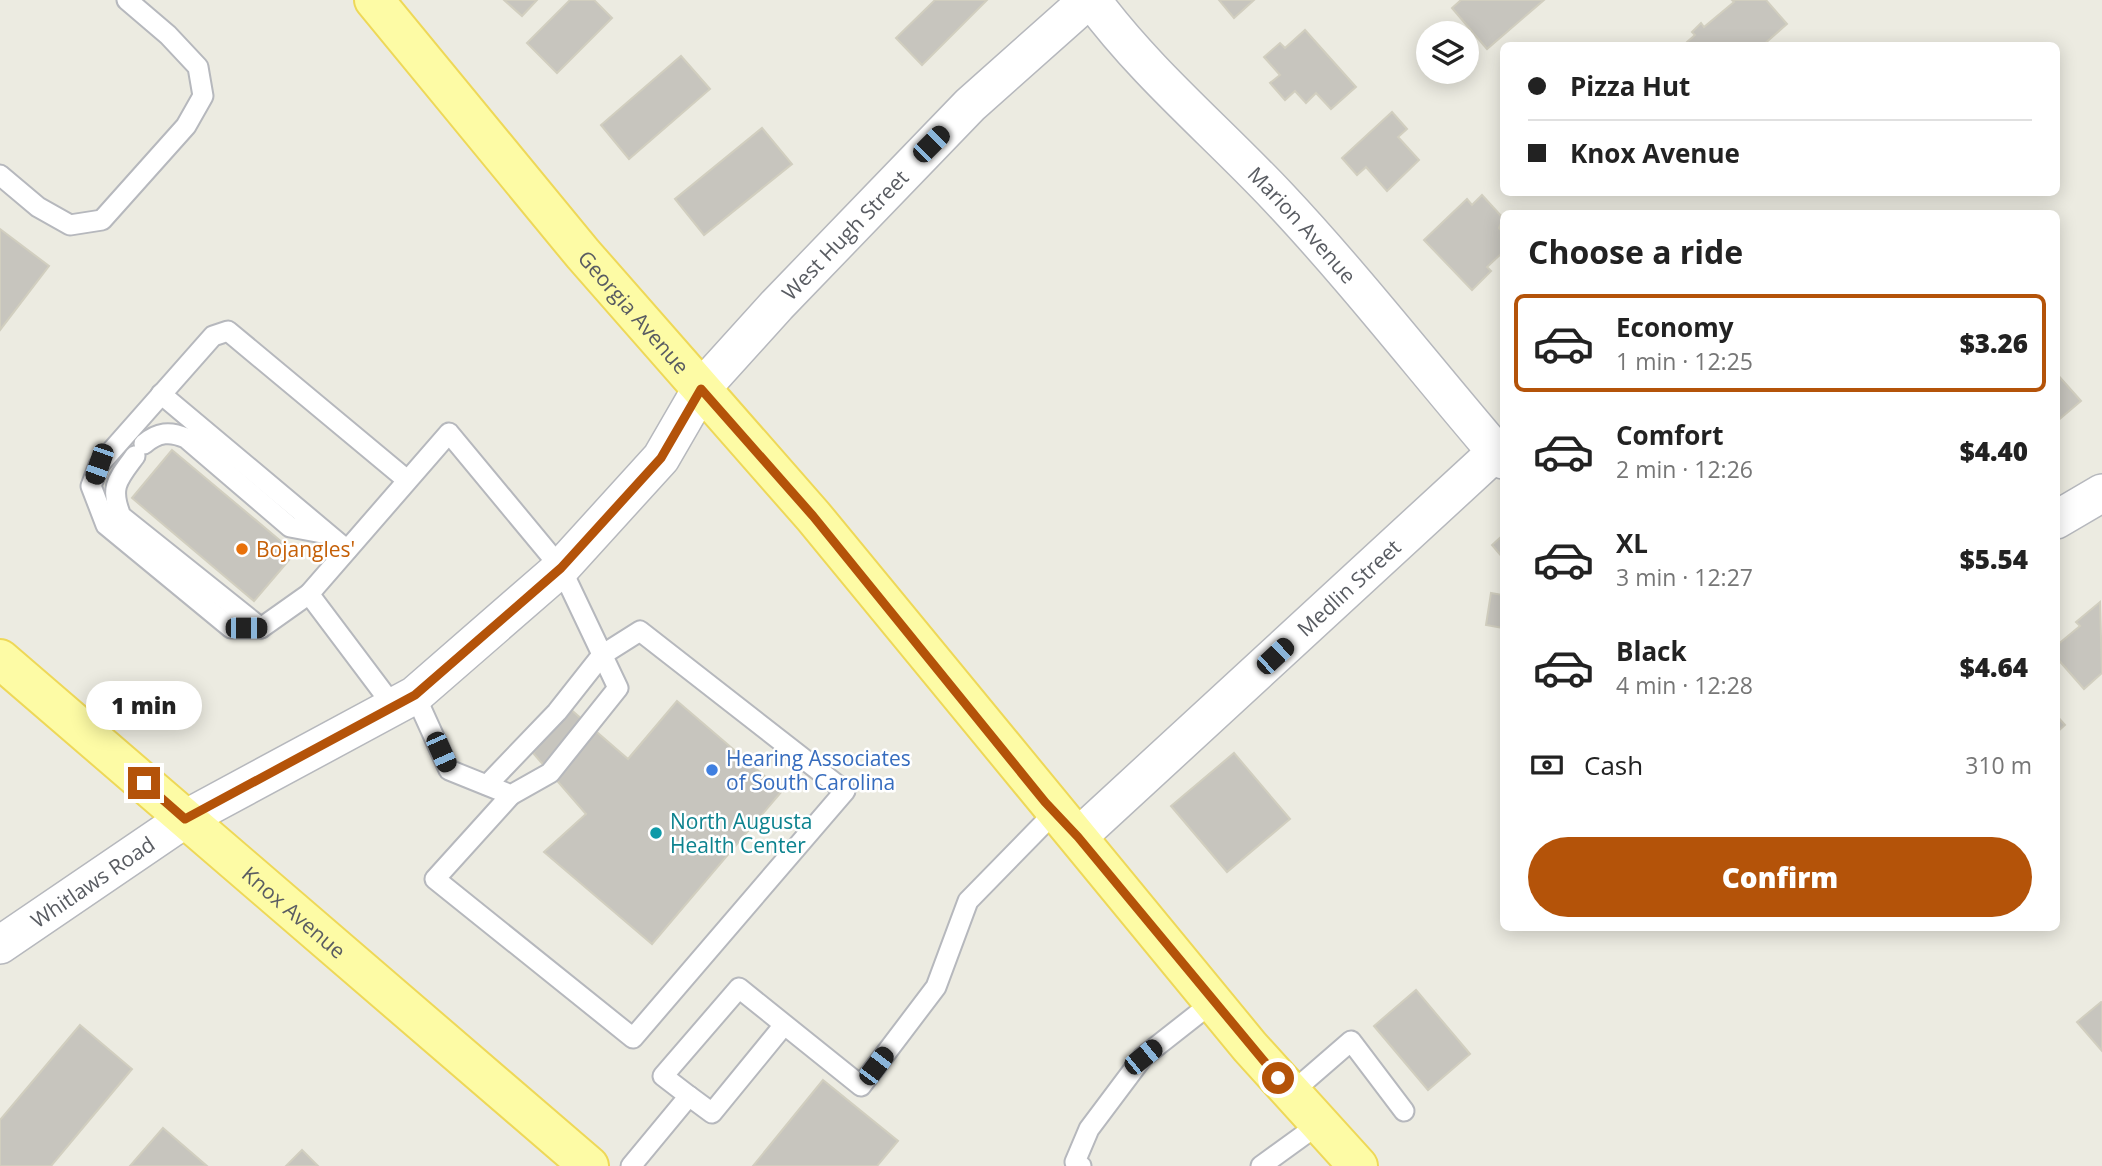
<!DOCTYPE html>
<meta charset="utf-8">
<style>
body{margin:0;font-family:"Open Sans",sans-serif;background:#f6f6f6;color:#222;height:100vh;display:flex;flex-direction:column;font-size:26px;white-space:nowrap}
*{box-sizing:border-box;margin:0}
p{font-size:23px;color:#767676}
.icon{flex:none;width:38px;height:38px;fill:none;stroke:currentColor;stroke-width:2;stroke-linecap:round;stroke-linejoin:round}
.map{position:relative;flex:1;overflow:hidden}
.sheet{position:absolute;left:1500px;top:210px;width:560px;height:721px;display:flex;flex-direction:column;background:#fff;border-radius:10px;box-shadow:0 4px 18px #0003}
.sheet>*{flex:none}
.top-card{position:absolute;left:1500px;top:42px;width:560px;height:154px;border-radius:10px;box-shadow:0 4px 18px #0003;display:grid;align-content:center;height:154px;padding:0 28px;background:#fff}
.controls{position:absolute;left:1416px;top:21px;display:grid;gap:14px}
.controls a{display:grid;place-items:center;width:63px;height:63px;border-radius:50%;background:#fff;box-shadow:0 4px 18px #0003;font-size:35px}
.end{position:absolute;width:32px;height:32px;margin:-16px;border:9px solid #b45309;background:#fff;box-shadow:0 0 0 4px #fff}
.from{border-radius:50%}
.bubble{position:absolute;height:49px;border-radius:24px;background:#fff;box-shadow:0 4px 18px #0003;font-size:23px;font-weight:800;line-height:49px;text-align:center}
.car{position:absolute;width:21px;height:42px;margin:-21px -10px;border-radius:9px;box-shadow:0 0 5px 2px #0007;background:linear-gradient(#222 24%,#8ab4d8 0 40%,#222 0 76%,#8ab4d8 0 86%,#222 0)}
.top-card b{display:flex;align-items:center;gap:24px;height:66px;font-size:26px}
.top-card b+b{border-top:2px solid #e0e0e0}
.top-card i{width:18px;height:18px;background:#222}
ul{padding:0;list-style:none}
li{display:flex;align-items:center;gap:21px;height:98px;margin:0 14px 10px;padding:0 14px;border:4px solid transparent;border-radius:10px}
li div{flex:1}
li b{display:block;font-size:26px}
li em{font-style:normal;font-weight:800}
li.current{border-color:#b45309}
li>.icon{width:63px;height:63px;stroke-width:1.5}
h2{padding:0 28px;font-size:32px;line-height:84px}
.pay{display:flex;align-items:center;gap:18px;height:77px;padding:0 28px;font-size:26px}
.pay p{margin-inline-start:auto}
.cta{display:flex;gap:14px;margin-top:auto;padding:14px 28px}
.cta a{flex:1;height:80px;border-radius:42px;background:#b45309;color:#fff;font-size:28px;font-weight:800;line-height:80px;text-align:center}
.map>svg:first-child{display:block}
</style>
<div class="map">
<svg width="2102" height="1166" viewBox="0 0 2102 1166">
<rect width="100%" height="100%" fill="#ecebe1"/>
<g fill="#c7c5be" stroke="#d1cebf" stroke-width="2">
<polygon points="504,0 537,0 522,16"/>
<polygon points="570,0 594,0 612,18 557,73 527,43"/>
<polygon points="935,0 987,0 922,65 896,38"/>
<polygon points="1219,0 1254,0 1234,18"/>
<polygon points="1461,0 1544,0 1487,49 1452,8"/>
<polygon points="1732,0 1766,0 1787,24 1762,46 1689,46 1687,42 1695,35 1692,32 1701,23 1704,27 1734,2"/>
<polygon points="1305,30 1356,87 1331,109 1316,93 1306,103 1295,91 1285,100 1270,83 1280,75 1264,57 1280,43 1285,48"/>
<polygon points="681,56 710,89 629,159 601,125"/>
<polygon points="1392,112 1407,129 1398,137 1419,160 1387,191 1366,167 1357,175 1342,158"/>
<polygon points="762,128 792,164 704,235 675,199"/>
<polygon points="1482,195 1503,218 1499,228 1503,233 1501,237 1503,252 1487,267 1491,271 1472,290 1424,240 1467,199 1472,205"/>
<polygon points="0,229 49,266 0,330"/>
<polygon points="2056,373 2081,401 2056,422"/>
<polygon points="172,450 295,553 254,601 132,498"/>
<polygon points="1503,535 1503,558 1492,545"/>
<polygon points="1491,593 1503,595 1503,628 1486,625"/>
<polygon points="2100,602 2102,673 2084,689 2056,657 2056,646 2080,626 2076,622"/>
<polygon points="677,701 782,791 652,944 544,852 586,814 533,753 569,708 628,759"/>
<polygon points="2056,715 2065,725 2056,733"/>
<polygon points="1234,753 1290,819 1227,872 1171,806"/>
<polygon points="1416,990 1470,1054 1428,1090 1374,1026"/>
<polygon points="2101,1002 2102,1003 2102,1051 2077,1022"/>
<polygon points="80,1025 132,1069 51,1166 0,1166 0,1120"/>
<polygon points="823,1080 898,1141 877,1166 753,1166"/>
<polygon points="163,1128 207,1166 130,1166"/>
<polygon points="302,1150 318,1166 286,1166"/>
</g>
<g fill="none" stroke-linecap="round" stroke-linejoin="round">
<g stroke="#b6b8bd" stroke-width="23">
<g id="service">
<polyline points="0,175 38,207 70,225 102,220 186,126 203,96 198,67 168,35 127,0"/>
<polyline points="161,394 347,550"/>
<path d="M144,444C158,432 170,431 186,438L290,527L322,533"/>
<path d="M135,456C118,479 109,487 121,516L261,628"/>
<polyline points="309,594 261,628 231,628 106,525 91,486 99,465 213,336 228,331 407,480"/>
<polyline points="394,707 309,594 449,433 561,568 618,688 550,773 511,795 449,770 415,695"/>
<polyline points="487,785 557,712 602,655 640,631 845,791 633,1038 435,879 511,795"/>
<polyline points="1291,1093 1351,1041 1404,1111"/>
<polyline points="689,1096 712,1113 784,1025"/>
<polyline points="631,1166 689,1096 663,1076 739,988 861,1086 936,987 968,901 1055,812"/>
<polyline points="1081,1166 1075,1162 1089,1129 1143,1057 1213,1002"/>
<polyline points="1261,1166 1319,1124"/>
</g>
</g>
<g stroke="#b6b8bd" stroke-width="40">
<g id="minor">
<path id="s1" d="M1092,0C1146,73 1216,131 1278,197C1357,281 1428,373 1503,460"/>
<polyline points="2056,520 2102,493"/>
<path id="s2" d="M1078,837L1496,452"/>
<path id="s3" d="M0,945L185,819L415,695L561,568L661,458L701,389L777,305L970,105L1088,0"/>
</g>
</g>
<g stroke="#eed858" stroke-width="42">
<g id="primary">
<path id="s4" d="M374,0L583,254L813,516L1250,1047L1358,1166"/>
<path id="s5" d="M0,659L589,1166"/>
</g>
</g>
<use href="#service" stroke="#fff" stroke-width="19"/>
<use href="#minor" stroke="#fff" stroke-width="37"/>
<use href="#primary" stroke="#fdfba5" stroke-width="38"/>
</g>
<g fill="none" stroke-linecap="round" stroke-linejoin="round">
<polyline stroke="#b45309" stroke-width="9" points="144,783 185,819 415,695 561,568 661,458 701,389 813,516 1045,802 1078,837 1278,1078"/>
</g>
<circle fill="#e8710a" stroke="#fff" stroke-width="2.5" cx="242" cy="549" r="7"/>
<circle fill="#3f7fe0" stroke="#fff" stroke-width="2.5" cx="712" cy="770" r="7"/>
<circle fill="#0f9aa8" stroke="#fff" stroke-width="2.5" cx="656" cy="833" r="7"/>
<g text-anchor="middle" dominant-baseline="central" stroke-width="5" stroke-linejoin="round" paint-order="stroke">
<g font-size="21" fill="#595c62" stroke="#fff">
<text stroke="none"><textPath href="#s1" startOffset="308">Marion Avenue</textPath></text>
<text stroke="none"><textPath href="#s3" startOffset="1118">West Hugh Street</textPath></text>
<text stroke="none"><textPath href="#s4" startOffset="406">Georgia Avenue</textPath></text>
<text stroke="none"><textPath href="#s2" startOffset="368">Medlin Street</textPath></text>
<text stroke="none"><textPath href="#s3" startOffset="112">Whitlaws Road</textPath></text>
<text stroke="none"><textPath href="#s5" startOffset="388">Knox Avenue</textPath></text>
</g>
<g font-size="21" fill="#c56008" stroke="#fff" text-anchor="start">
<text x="256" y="549">Bojangles'</text>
</g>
<g font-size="21" fill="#366cbe" stroke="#fff" text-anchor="start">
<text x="726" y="758">Hearing Associates<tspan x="726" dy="24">of South Carolina</tspan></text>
</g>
<g font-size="21" fill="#0d838f" stroke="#fff" text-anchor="start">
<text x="670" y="821">North Augusta<tspan x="670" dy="24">Health Center</tspan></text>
</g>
</g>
</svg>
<div class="controls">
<a><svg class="icon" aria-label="layers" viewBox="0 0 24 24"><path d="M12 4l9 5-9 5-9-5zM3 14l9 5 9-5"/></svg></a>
</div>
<i class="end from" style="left:1278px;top:1078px"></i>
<i class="end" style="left:144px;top:783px"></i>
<div class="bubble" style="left:86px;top:681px;width:116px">1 min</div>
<i class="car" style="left:931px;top:144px;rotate:45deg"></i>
<i class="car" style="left:99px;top:464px;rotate:199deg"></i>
<i class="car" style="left:246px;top:628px;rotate:90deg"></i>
<i class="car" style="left:1275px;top:656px;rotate:47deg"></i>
<i class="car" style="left:441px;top:752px;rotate:156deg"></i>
<i class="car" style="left:1143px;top:1057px;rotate:51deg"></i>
<i class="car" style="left:876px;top:1066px;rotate:37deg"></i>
<div class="top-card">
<b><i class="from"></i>Pizza Hut</b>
<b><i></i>Knox Avenue</b>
</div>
<section class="sheet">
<h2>Choose a ride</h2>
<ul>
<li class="current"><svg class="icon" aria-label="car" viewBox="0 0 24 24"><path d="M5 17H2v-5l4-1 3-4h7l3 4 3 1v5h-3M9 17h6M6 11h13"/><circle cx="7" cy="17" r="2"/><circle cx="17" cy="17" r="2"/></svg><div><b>Economy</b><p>1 min · 12:25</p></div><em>$3.26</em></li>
<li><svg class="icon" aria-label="car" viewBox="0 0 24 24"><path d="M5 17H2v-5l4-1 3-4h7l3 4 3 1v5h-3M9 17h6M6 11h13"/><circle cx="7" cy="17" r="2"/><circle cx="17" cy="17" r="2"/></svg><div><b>Comfort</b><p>2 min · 12:26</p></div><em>$4.40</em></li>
<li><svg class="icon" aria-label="car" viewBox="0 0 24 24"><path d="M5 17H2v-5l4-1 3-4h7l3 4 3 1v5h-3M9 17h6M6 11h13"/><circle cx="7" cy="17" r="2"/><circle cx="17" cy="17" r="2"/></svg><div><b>XL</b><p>3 min · 12:27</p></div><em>$5.54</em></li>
<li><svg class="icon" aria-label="car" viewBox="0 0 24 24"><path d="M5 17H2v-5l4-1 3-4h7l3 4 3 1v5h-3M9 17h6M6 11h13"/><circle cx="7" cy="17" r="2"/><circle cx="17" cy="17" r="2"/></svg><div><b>Black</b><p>4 min · 12:28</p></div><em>$4.64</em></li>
</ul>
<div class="pay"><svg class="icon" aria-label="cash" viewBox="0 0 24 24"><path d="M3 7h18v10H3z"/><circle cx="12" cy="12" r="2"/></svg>Cash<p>310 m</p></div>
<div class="cta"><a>Confirm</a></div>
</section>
</div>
